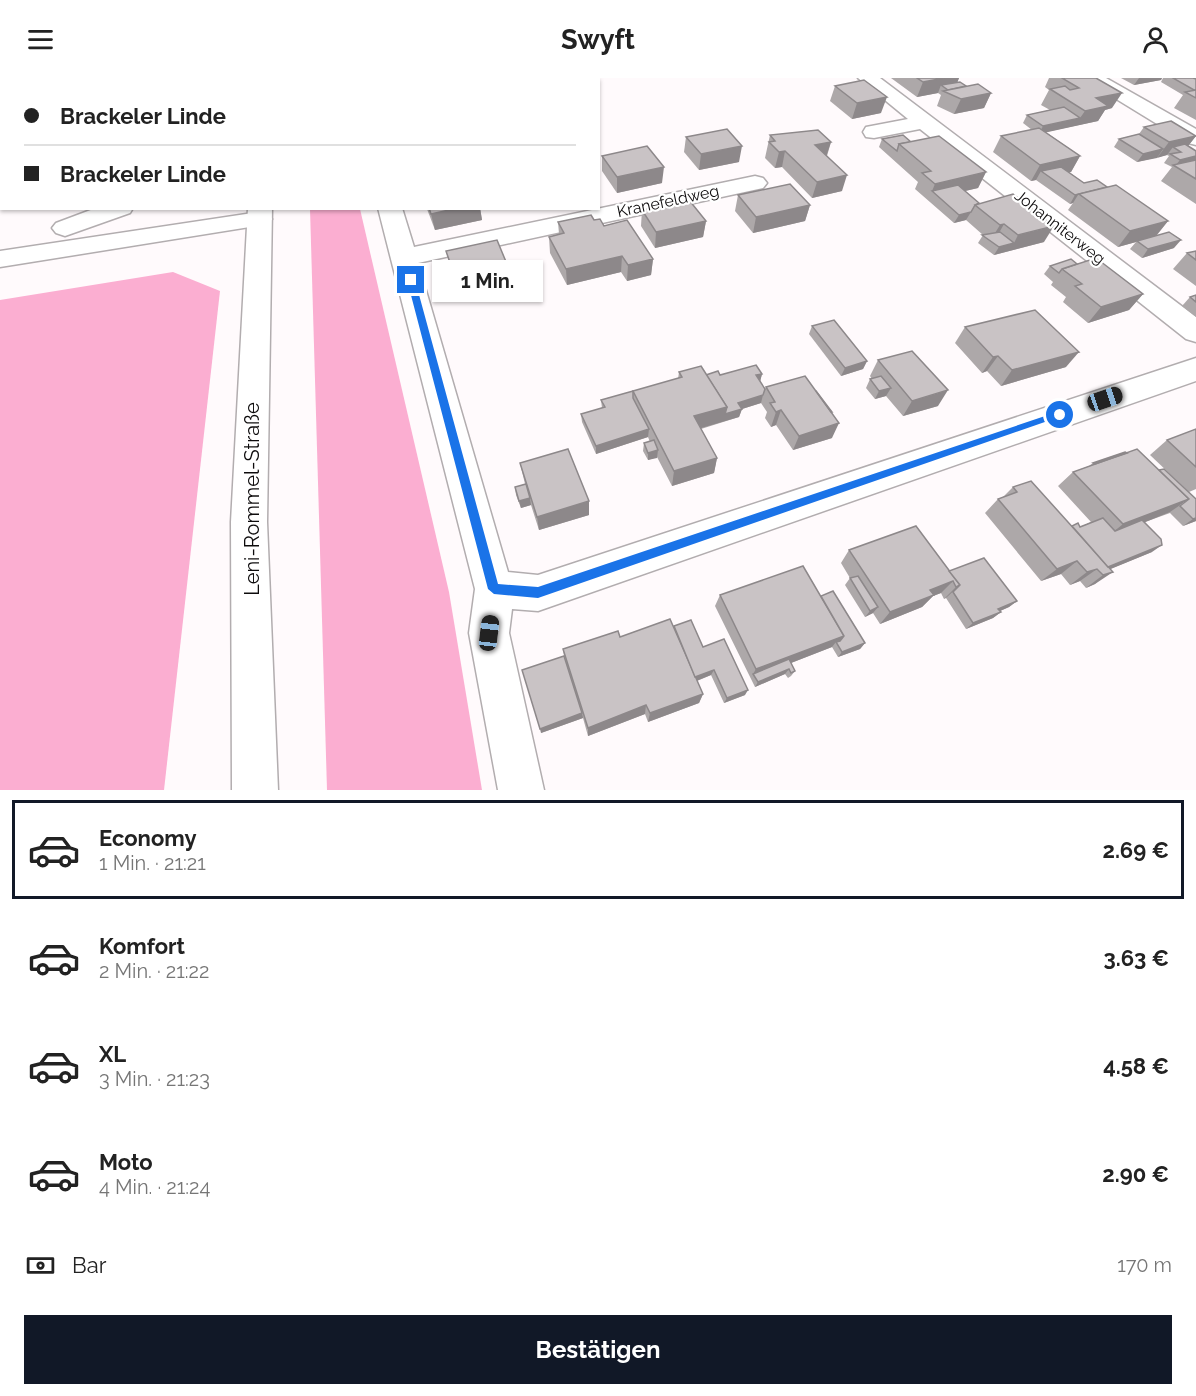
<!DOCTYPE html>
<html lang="de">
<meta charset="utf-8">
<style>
body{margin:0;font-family:Raleway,sans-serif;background:#f2f2f2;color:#222;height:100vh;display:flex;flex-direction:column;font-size:22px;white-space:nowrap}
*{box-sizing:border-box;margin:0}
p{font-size:20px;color:#767676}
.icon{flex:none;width:33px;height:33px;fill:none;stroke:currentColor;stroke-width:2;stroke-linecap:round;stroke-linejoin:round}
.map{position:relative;height:712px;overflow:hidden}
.side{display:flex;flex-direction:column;background:#fff;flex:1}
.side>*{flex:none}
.hud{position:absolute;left:0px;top:0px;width:600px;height:132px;box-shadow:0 2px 4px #0004;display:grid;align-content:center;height:132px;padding:0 24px;background:#fff}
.end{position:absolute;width:27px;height:27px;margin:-14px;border:8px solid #1a73e8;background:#fff;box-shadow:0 0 0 3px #fff}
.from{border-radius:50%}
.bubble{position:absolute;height:42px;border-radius:0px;background:#fff;box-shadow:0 2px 4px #0004;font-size:20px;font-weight:700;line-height:42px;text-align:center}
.car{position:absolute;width:18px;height:36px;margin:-18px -9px;border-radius:8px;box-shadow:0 0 4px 2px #0007;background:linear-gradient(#222 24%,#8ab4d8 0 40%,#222 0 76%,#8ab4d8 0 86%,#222 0)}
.hud b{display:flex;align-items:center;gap:21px;height:57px;font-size:22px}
.hud b+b{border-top:2px solid #e0e0e0}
.hud i{width:15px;height:15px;background:#222}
ul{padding:10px 0 0;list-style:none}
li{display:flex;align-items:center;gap:18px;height:99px;margin:0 12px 9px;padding:0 12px;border:3px solid transparent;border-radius:0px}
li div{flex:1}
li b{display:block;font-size:22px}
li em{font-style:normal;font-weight:700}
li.selected{border-color:#111827}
li>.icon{width:54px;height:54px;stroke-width:1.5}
.pay{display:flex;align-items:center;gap:15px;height:66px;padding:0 24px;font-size:22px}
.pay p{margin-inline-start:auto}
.primary-button{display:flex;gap:12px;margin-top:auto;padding:12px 24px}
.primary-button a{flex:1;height:69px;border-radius:0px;background:#111827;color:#fff;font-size:24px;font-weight:700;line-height:69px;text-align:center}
header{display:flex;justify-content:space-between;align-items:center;height:78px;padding:0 24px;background:#fff;font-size:27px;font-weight:700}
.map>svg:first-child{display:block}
</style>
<header><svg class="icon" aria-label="menu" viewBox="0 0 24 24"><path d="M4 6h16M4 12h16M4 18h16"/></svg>Swyft<svg class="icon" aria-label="person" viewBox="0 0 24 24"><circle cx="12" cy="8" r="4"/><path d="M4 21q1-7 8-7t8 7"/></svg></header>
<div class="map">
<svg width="1196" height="712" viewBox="0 0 1196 712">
<rect width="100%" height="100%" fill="#fffafc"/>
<g fill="#fbaed1">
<polygon points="0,0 212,0 2,2 0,119"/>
<polygon points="310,131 360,131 449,514 482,712 327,712"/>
<polygon points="173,194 220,213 164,712 0,712 0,222"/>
</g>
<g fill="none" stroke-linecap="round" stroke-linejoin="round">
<g stroke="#b2adaf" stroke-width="3">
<g id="minor">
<rect x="340" y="0" width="20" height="2"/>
<polygon points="424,0 451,0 423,2"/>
<polygon points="858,0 880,0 1196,239 1196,264 1186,261 920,51 874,60 866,59 863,54 866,49 908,41"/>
<polygon points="1082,0 1106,0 1196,51 1196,67 1188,65"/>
<polygon points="755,98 763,100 767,105 763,110 418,185 508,494 538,497 1196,280 1196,303 538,533 512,531 509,555 544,712 498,712 469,555 475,511 378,130 402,130 414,169"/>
</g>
</g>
<g stroke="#b2adaf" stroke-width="3">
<polygon id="major" points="248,130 272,130 267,444 278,712 232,712 231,444"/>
</g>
<g stroke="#b2adaf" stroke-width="3">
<g id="highway">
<polygon points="283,0 284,2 264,2 265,0"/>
<polygon points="96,130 133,130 130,135 65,158 56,155 52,150 56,145"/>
<polygon points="260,134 269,136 272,141 269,146 0,189 0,173"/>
</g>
</g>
<use href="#minor" fill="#fff" fill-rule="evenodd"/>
<use href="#major" fill="#fff" fill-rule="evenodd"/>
<use href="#highway" fill="#fff" fill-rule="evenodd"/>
</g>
<g fill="#ada8a9">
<polygon points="540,0 583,0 583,1 541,2"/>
<polygon points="891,0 959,0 957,4 966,9 991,15 984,30 954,36 937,28 941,17 938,15 917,19"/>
<polygon points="1049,0 1096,0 1112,30 1105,32 1098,43 1046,54 1080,78 1071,94 1069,94 1084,105 1107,109 1168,143 1157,157 1174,170 1142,180 1130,171 1136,164 1118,169 1068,132 1073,125 1070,126 1036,102 1031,103 993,74 1001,58 1032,52 1023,45 1027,37 1050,32 1041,27 1049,12 1045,9"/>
<polygon points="1121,0 1162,0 1161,2 1134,7"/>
<polygon points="1163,0 1196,0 1196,42 1174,30 1183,17 1161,4"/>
<polygon points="835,8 881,35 852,41 830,23"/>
<polygon points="1144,49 1196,58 1188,68 1196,73 1196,126 1161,103 1172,89 1164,85 1169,78 1167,77 1137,84 1114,69 1119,61 1139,56"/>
<polygon points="770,57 831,64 827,78 842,113 812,120 782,89 775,90 765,80"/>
<polygon points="686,59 739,84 699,92 684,74"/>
<polygon points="882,61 911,64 986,94 978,110 965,113 979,125 1044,164 994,177 978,165 983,157 966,142 954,145 915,111 918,104 879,69"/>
<polygon points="602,78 662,105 617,115 602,93"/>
<polygon points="738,117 810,127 805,143 753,155 735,133"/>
<polygon points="480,130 482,142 435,152 427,131"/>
<polygon points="642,132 706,143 703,159 655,170 641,148"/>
<polygon points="594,142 604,148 653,181 651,197 627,203 621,194 567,207 550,175 549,159 559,156 558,144"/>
<polygon points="446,173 509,191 511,207 460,218 450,189"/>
<polygon points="1196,173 1196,208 1173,191 1187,175"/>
<polygon points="1077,186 1143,216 1129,232 1088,245 1063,224 1066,219 1051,207 1053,204 1044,196 1050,188"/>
<polygon points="1196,217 1196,239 1182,228 1190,219"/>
<polygon points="812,248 867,283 863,291 841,298 809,256"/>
<polygon points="965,249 1066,289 1001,308 987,293 982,295 955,265"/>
<polygon points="878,282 938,328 903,338 886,318 875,321 866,310 870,301 872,301 870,298"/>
<polygon points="679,294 706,297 762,296 760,303 765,311 766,309 832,360 793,372 776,347 771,349 765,340 767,334 761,325 742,331 739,339 701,351 717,380 714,395 672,408 657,379 648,382 643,373 644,365 650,364 648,359 596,376 582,344 581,336 602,330 601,322 678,301"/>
<polygon points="1196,351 1196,411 1189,414 1150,377 1167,362"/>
<polygon points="1125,374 1196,443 1183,448 1170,435 1145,444 1152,474 1110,491 1095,506 1086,510 1080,503 1070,507 1061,496 1041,503 985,435 998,421 1003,419 1013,409 1072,448 1080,449 1091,444 1058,408 1073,394 1089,388 1093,385"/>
<polygon points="520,385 589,437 539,452 531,427 521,430 516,417 515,409 525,406"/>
<polygon points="849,472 949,493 1017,523 1009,529 1000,533 1001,534 993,540 966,551 946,520 944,521 941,515 933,518 922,529 880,546 873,535 865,539 845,507 850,500 841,485"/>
<polygon points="720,517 821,518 865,565 860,571 838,579 832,569 791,585 795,593 791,598 788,600 785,596 755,609 715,528"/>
<polygon points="674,548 703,569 745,617 724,625 711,597 697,603 703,616 699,625 648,644 645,636 588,658 583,640 541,655 564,578 563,571"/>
</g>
<g fill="#8d888a">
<polygon points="565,0 583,0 583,1 556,2"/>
<polygon points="944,0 959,0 955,11 941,7 938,15 917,19 923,4"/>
<polygon points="1139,0 1162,0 1161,2 1134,7"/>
<polygon points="991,15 984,30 954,36 961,21"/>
<polygon points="1122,15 1112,30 1105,32 1098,43 1039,56 1043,48 1080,40 1085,33 1096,20"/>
<polygon points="887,19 881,35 852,41 857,25"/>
<polygon points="1196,58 1184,73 1173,69 1167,77 1157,80 1169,64"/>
<polygon points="831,64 826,79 815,67"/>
<polygon points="742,68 739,84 699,92 701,76"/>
<polygon points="1163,71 1157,80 1137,84 1143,76"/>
<polygon points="785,73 782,89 775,90 779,74"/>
<polygon points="1080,78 1071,94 1049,99 1041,93 1036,102 1031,103 1040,87"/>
<polygon points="1196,78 1196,85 1175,88 1180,82"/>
<polygon points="664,89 662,105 617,115 617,99"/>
<polygon points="986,94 978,110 939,119 932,113 935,106"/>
<polygon points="847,97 842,113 812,120 817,104"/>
<polygon points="1075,117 1078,117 1073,125 1070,126"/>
<polygon points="810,127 805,143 753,155 756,139"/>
<polygon points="458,130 480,130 482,142 435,152 431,136"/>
<polygon points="971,134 966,142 954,145 959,137"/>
<polygon points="706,143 703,159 655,170 656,154"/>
<polygon points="1168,143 1155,159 1137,163 1136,164 1118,169 1130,153"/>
<polygon points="1004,146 995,162 990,163 1000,147"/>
<polygon points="1054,148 1044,164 994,177 999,169 1014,165 1018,157"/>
<polygon points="1181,162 1174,170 1142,180 1148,171"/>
<polygon points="622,178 621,194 567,207 566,191"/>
<polygon points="653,181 651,197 627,203 628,187"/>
<polygon points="509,191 511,207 460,218 456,202"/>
<polygon points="1143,216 1129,232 1088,245 1101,229"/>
<polygon points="1079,274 1066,289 1001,308 1012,292"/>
<polygon points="998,278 987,293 982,295 993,279"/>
<polygon points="867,283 863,291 841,298 845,290"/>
<polygon points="762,296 760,304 756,297"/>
<polygon points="891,310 886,318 875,321 879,313"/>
<polygon points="948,312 938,328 903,338 912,323"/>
<polygon points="763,317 761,325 742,331 739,339 691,353 694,338"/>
<polygon points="781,332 776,347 771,349 776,334"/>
<polygon points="839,345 832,360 793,372 799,358"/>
<polygon points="649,351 648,359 596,376 596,368"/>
<polygon points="658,372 657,380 648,382 648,375"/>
<polygon points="717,380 714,395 672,408 674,393"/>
<polygon points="530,420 531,427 521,430 519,423"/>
<polygon points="1189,421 1170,434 1106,460 1123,446"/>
<polygon points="589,423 589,437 539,452 537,439"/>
<polygon points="1196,440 1196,443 1183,448 1193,441"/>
<polygon points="1162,467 1152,474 1101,495 1099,493"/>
<polygon points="1077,483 1061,496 1041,503 1057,491"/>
<polygon points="1097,491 1080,503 1070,507 1087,494"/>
<polygon points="1113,494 1095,506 1086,510 1103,497"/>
<polygon points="953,503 941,515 933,518 922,529 880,546 890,534 930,512"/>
<polygon points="960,507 947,519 944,521 956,509"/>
<polygon points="1017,523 1009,529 991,537 998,531"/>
<polygon points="878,529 873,535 865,539 870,533"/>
<polygon points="1001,534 993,540 966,551 973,545"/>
<polygon points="844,558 838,565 836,564 832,569 755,599 753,596 756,591"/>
<polygon points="865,565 860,571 838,579 842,574"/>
<polygon points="789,591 785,596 755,609 758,604"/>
<polygon points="714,592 711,597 691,605 693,600"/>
<polygon points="748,612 745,617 724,625 727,620"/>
<polygon points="703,616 699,625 648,644 650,635"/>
<polygon points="646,627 645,636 588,658 588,650"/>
<polygon points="582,635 583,640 541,655 540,651"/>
</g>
<g fill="#c9c3c5" stroke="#8d888a" stroke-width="1.5">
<polygon points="415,0 425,0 426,2 405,2"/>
<polygon points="467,0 507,0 497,2 467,2"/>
<polygon points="549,0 565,0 556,2 550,2"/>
<polygon points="917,0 944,0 923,4"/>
<polygon points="1062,0 1096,0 1122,15 1096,20 1108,28 1085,33 1050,11 1065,8 1070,12 1079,10"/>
<polygon points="1173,0 1193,0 1196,1 1196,12 1194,12"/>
<polygon points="864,2 887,19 857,25 835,8"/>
<polygon points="960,4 966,8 948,12 941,7"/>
<polygon points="978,6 991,15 961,21 943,13"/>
<polygon points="1196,12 1196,20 1185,14"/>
<polygon points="1064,29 1080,40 1043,48 1027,37"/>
<polygon points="1171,43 1196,58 1169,64 1144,49"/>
<polygon points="1039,50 1080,78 1040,87 1001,58"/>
<polygon points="727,51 742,68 701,76 686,59"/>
<polygon points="818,52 831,64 815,67 847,97 817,104 785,73 779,74 769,64 775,63 770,57"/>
<polygon points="1139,56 1163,71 1143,76 1119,61"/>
<polygon points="903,57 911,64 899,66 897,73 882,61"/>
<polygon points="939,58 986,94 935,106 922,95 931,93 899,66"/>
<polygon points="1185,66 1196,73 1196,78 1180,82 1170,76 1181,74 1173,69"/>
<polygon points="647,68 664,89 617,99 602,78"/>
<polygon points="1196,82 1196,101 1173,87"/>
<polygon points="1061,89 1084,105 1097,102 1107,109 1075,117 1041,93"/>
<polygon points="790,106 810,127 756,139 738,117"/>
<polygon points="958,107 979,125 975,127 971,134 959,137 932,113"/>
<polygon points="1116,107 1168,143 1130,153 1079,116"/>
<polygon points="1013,116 1054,148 1018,157 1004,146 1000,147 975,127"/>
<polygon points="689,122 706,143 656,154 642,132"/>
<polygon points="429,130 458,130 431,136"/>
<polygon points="591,137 594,142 600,141 604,148 627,142 653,181 628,187 622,178 566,191 549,159 564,155 558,144"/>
<polygon points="1000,154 1014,165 999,169 982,157"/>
<polygon points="1169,154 1181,162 1148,171 1137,163"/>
<polygon points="497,162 509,191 456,202 446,173"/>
<polygon points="1196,173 1196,182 1187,175"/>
<polygon points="1096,180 1143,216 1101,229 1075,208 1082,206 1062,191"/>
<polygon points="1071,181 1077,186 1062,191 1059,195 1050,188"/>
<polygon points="1196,217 1196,224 1190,219"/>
<polygon points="1035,232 1079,274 1012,292 998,278 993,279 965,249"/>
<polygon points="834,242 867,283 845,290 812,248"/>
<polygon points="912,273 948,312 912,323 878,282"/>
<polygon points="756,287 762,296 756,297 765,311 763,317 738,325 742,331 725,336 727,329 706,297 718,293 720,297"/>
<polygon points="701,288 727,329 694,338 717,380 674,393 633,313 682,299 679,294"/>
<polygon points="805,298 839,345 799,358 781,332 776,334 770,325 775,324 766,309"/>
<polygon points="881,298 891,310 879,313 870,301"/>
<polygon points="633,313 633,320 649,351 596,368 581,336 605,329 601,322"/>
<polygon points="816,313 832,334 831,334"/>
<polygon points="1196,351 1196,389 1167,362"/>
<polygon points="654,362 658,372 648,375 644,365"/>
<polygon points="568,371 589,423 537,439 520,385"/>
<polygon points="1137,371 1189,421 1123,446 1073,394"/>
<polygon points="1125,374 1127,375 1095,386 1093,385"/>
<polygon points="1164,391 1196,421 1196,440 1193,441 1180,428 1189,421 1159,392"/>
<polygon points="1031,403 1113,494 1103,497 1097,491 1087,494 1077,483 1057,491 998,421 1017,414 1013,409"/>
<polygon points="526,406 530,420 519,423 515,409"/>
<polygon points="1103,440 1115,453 1142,442 1161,461 1162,467 1108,489 1072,448 1078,445 1080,449"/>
<polygon points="916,448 960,507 956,509 953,503 930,512 934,517 890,534 849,472"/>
<polygon points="984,480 1017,523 998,531 1001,534 973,545 953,514 960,507 949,493"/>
<polygon points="803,488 844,558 756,591 720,517"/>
<polygon points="858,498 878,529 870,533 850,500"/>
<polygon points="833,513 865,565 842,574 836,564 840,563 844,558 821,518"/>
<polygon points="670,541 703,616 650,635 646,627 588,650 563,571 618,553 620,559"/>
<polygon points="691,542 703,569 724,561 748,612 727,620 714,592 695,599 674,548"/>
<polygon points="564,578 582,635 540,651 522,592"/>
<polygon points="789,581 795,593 791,595 789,591 758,604 753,596"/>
</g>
<polygon fill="#1a73e8" points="411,199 415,202 498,506 538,509 1057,334 1065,337 538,520 494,516 488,511 407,202"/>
<g text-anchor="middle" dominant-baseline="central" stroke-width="4.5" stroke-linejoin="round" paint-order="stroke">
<g font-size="16" fill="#0d0b0c" stroke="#fff">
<text transform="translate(668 123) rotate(-12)">Kranefeldweg</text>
<text transform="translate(1060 149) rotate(38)">Johanniterweg</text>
</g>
<g font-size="20" fill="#0d0b0c" stroke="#fff">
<text transform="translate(252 421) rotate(-90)">Leni-Rommel-Straße</text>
</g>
</g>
</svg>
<i class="end from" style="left:1060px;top:337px"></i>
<i class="end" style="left:411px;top:202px"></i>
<div class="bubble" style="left:432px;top:182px;width:111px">1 Min.</div>
<i class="car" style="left:1105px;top:321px;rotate:71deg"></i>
<i class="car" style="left:489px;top:555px;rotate:7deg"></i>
<div class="hud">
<b><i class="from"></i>Brackeler Linde</b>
<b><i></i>Brackeler Linde</b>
</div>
</div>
<section class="side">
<ul>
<li class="selected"><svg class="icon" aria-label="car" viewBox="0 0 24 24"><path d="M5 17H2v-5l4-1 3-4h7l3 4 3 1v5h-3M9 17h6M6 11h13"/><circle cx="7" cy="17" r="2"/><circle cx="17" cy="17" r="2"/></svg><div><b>Economy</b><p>1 Min. · 21:21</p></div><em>2.69 €</em></li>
<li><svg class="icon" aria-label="car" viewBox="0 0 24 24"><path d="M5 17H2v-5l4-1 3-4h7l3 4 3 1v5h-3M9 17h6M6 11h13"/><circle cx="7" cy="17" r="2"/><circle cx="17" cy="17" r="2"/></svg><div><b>Komfort</b><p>2 Min. · 21:22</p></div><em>3.63 €</em></li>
<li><svg class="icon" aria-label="car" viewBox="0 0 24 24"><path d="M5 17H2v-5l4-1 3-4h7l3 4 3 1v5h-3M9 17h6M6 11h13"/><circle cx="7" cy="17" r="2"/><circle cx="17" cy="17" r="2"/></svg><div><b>XL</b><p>3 Min. · 21:23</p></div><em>4.58 €</em></li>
<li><svg class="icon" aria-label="car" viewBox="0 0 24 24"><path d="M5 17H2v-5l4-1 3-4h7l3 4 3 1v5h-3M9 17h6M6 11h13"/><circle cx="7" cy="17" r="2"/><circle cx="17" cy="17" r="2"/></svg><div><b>Moto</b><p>4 Min. · 21:24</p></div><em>2.90 €</em></li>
</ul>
<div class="pay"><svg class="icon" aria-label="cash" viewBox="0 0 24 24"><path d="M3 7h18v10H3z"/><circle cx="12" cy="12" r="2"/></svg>Bar<p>170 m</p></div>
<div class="primary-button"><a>Bestätigen</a></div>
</section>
